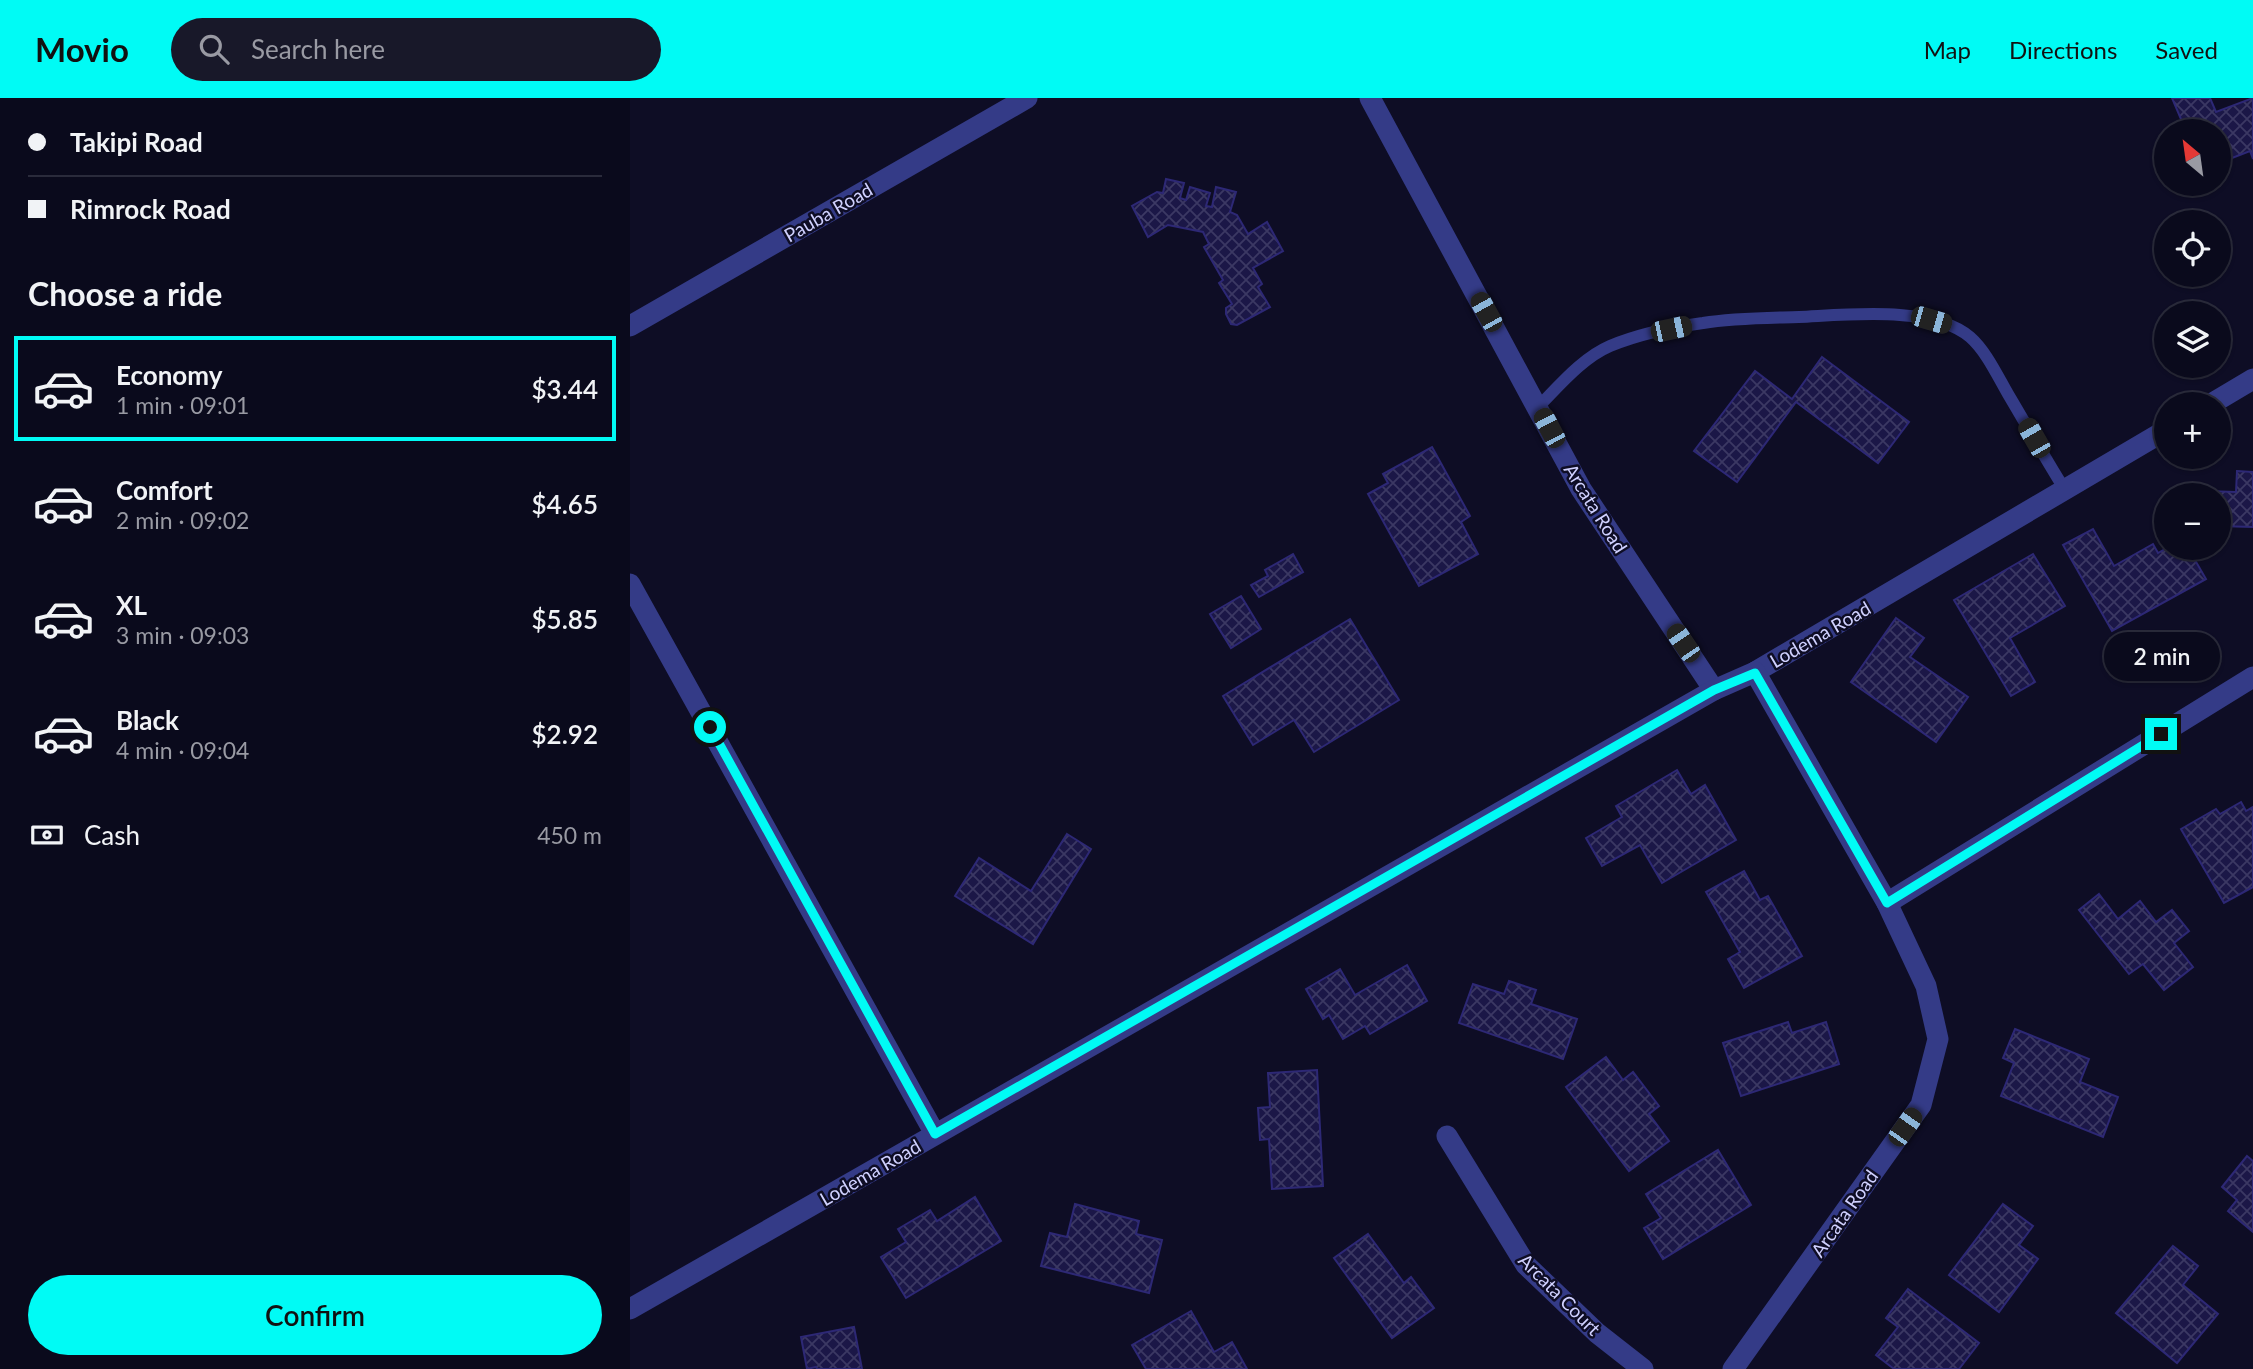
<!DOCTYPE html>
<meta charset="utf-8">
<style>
body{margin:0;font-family:Lato,sans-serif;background:#181829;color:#f1f3f6;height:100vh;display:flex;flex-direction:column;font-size:26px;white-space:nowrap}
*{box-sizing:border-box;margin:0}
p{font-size:23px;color:#999aa3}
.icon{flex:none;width:38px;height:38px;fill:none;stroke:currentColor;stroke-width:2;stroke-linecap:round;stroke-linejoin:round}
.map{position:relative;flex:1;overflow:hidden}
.details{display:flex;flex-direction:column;background:#0a0a1c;width:630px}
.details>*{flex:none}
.banner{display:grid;align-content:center;height:154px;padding:0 28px;background:#0a0a1c}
.needle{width:46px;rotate:331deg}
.buttons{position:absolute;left:1524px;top:21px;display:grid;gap:14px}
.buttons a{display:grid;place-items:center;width:77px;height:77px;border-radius:50%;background:#0a0a1c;box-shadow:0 2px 5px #0004,0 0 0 2px #2a2b3b;font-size:35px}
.end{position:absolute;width:32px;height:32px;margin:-16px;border:9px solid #00fbf5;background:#111;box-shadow:0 0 0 4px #111}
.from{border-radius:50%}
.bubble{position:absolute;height:49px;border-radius:24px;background:#0a0a1c;box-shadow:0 2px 5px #0004,0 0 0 2px #2a2b3b;font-size:23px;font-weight:600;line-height:49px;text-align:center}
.car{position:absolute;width:21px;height:42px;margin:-21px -10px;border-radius:9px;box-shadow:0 0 5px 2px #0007;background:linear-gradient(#222 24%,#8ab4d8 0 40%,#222 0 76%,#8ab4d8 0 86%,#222 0)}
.banner b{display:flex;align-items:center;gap:24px;height:66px;font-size:26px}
.banner b+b{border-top:2px solid #2a2b3b}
.banner i{width:18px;height:18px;background:#f1f3f6}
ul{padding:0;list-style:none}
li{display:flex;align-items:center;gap:21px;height:105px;margin:0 14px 10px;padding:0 14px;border:4px solid transparent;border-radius:0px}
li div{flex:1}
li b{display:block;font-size:26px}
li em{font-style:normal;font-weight:600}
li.active{border-color:#00fbf5}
li>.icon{width:63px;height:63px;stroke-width:1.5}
h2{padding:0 28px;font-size:32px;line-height:84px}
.pay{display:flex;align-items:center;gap:18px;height:77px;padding:0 28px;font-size:26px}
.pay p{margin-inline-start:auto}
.action{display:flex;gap:14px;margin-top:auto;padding:14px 28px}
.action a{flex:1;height:80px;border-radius:42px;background:#00fbf5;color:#111;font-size:28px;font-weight:600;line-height:80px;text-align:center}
header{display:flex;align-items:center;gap:42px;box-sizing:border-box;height:98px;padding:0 35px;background:#00fbf5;color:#111}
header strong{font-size:33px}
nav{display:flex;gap:38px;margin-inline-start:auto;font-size:24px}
.search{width:490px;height:63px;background:#181829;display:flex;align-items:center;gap:18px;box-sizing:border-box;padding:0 24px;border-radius:38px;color:#999aa3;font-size:26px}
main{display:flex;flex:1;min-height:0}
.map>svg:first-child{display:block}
</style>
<header>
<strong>Movio</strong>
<div class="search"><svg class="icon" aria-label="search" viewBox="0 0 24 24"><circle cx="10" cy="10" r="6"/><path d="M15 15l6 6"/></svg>Search here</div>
<nav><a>Map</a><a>Directions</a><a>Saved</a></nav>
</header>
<main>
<section class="details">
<div class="banner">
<b><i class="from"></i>Takipi Road</b>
<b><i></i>Rimrock Road</b>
</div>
<h2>Choose a ride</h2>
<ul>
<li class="active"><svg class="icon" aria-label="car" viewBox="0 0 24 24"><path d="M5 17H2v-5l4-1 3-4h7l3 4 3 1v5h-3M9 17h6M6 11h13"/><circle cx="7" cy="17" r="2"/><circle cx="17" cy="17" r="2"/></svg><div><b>Economy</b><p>1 min · 09:01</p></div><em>$3.44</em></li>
<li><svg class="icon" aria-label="car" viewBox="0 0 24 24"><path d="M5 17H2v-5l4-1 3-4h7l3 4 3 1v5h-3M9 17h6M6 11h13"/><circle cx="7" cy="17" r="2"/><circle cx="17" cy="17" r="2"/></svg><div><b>Comfort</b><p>2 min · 09:02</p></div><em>$4.65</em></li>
<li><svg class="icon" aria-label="car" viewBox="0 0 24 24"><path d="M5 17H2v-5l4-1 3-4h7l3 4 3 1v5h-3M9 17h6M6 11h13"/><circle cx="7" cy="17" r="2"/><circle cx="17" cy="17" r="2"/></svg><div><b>XL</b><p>3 min · 09:03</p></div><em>$5.85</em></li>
<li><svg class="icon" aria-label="car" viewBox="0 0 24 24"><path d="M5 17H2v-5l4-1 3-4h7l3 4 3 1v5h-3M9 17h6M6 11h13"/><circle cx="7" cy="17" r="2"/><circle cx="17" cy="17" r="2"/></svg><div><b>Black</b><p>4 min · 09:04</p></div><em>$2.92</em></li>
</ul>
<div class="pay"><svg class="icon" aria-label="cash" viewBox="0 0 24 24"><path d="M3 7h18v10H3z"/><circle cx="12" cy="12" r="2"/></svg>Cash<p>450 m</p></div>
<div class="action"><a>Confirm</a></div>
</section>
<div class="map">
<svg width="1623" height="1271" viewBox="0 0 1623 1271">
<defs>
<pattern id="building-cross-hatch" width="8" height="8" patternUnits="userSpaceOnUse" patternTransform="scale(1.75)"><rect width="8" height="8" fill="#1b1747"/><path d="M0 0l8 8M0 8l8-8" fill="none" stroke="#3b3863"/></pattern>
</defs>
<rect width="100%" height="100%" fill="#0e0d25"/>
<g fill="url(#building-cross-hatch)" stroke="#2d2875" stroke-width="2">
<polygon points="1542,0 1580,0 1586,14 1623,0 1623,61 1620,53 1589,65 1589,33 1556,33"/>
<polygon points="536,81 554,85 550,100 556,102 560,89 580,95 576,108 582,109 586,89 606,94 600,114 607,117 618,136 637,124 653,153 623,170 632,186 628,189 640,209 607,227 601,226 596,216 596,210 602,206 589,185 593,182 574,149 579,146 573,134 538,127 518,139 502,108 527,94 533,95"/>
<polygon points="1192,259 1279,324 1248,365 1166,304 1107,384 1064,353 1125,273 1162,301"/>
<polygon points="802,349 840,418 831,424 848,456 789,488 738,396 758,385 753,376"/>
<polygon points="1607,373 1623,374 1623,429 1589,428 1589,397 1576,397 1576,393 1606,394"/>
<polygon points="1463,431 1484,468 1523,446 1528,455 1537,450 1558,450 1576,481 1482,533 1433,447"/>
<polygon points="663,456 673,474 629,499 621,487 638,478 635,472"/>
<polygon points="1403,456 1435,508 1380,540 1405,584 1381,598 1324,502"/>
<polygon points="611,498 631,531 601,550 580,516"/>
<polygon points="1266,520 1294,540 1280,559 1338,599 1306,644 1221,584"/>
<polygon points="720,521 769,602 684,654 664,622 623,647 593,598"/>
<polygon points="1047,672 1061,696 1075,687 1106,742 1032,785 1010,747 972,768 956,740 992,719 986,708"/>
<polygon points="1611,704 1616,713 1623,709 1623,789 1594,805 1551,731 1586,711 1590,716"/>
<polygon points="437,736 461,751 403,846 325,798 349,760 401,793"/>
<polygon points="1114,773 1130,802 1138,798 1172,858 1114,890 1098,861 1110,854 1076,794"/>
<polygon points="1469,796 1488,821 1510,803 1526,824 1542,812 1559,833 1544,845 1563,869 1534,892 1513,866 1499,876 1449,812"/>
<polygon points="777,867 797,903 740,936 735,928 713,941 699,917 693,921 676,891 710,871 725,897"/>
<polygon points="879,883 906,892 901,906 947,921 933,961 829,925 843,886 874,896"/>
<polygon points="1158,924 1162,935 1196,924 1209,966 1111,998 1093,945"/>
<polygon points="1385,931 1459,961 1450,984 1488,999 1473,1039 1371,998 1384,965 1373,960"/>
<polygon points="976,959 993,982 1003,974 1029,1008 1019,1016 1039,1043 999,1073 936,989"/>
<polygon points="687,972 693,1088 642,1091 639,1041 630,1042 628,1010 640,1009 638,975"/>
<polygon points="1088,1052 1121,1107 1033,1161 1014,1130 1031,1120 1016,1096"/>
<polygon points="1617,1058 1623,1063 1623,1134 1598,1113 1607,1102 1592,1089"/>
<polygon points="345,1099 371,1143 276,1200 251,1159 276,1144 268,1131 300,1112 307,1123"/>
<polygon points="445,1106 509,1123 506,1136 532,1142 519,1195 411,1168 420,1135 437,1139"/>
<polygon points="1373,1106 1403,1128 1389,1147 1408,1161 1369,1214 1319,1177"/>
<polygon points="738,1136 774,1185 781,1179 804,1210 762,1240 704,1160"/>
<polygon points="1543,1148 1568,1168 1553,1187 1588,1216 1547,1265 1486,1215"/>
<polygon points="1278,1191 1349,1245 1329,1271 1264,1271 1246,1257 1268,1229 1256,1220"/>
<polygon points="561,1213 584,1254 602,1244 617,1271 516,1271 502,1247"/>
<polygon points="224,1229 232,1271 187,1271 186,1269 177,1271 171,1239"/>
</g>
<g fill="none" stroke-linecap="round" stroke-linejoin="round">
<path stroke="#343b87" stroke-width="12" d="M908,309C929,288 952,260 980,248C1009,236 1043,229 1073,225C1104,220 1137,220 1169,219C1215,217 1303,207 1340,239C1356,253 1367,277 1378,296C1397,328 1415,360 1435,392"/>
<g stroke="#343b87" stroke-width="21">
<polyline points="740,0 951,391 1084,592"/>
<polyline points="0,228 397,0"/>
<polyline points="1581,306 1623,281"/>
<polyline points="0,486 305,1036"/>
<polyline points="1257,805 1623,579"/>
<polyline points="817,1038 896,1167 967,1235 1013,1271"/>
<polyline points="0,1211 1084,592 1125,574 1536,332"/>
<polyline points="1103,1271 1291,1007 1308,941 1296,888 1257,805 1125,574"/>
</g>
</g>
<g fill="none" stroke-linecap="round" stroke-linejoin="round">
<polyline stroke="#00fbf5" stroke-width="9" points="80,629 305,1036 1084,592 1125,575 1257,805 1531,636"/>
</g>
<g text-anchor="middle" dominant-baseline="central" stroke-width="5" stroke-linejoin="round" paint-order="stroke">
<g font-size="19" fill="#d0d1ff" stroke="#0e0d25">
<text transform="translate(198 114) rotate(-30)">Pauba Road</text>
<text transform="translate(966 410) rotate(58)">Arcata Road</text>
<text transform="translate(1190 536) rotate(-30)">Lodema Road</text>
<text transform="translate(240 1074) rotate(-30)">Lodema Road</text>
<text transform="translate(1214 1115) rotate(-55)">Arcata Road</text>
<text transform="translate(930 1196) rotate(45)">Arcata Court</text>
</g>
</g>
</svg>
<div class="buttons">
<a><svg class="needle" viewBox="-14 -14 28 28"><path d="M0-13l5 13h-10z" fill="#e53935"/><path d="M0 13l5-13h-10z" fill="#999aa3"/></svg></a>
<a><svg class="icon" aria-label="locate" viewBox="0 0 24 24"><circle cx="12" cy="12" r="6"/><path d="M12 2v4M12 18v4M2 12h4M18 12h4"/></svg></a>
<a><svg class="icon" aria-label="layers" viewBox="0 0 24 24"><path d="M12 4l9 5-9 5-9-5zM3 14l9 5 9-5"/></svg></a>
<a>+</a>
<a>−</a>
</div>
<i class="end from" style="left:80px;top:629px"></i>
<i class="end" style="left:1531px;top:636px"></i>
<div class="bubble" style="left:1474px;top:534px;width:116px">2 min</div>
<i class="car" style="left:856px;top:214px;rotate:331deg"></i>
<i class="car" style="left:1301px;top:222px;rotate:106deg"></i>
<i class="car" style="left:1041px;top:231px;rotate:78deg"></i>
<i class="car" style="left:919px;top:330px;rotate:332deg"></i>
<i class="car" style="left:1404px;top:340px;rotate:330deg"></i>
<i class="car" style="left:1053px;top:545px;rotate:326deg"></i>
<i class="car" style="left:1275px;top:1029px;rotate:35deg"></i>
</div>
</main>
